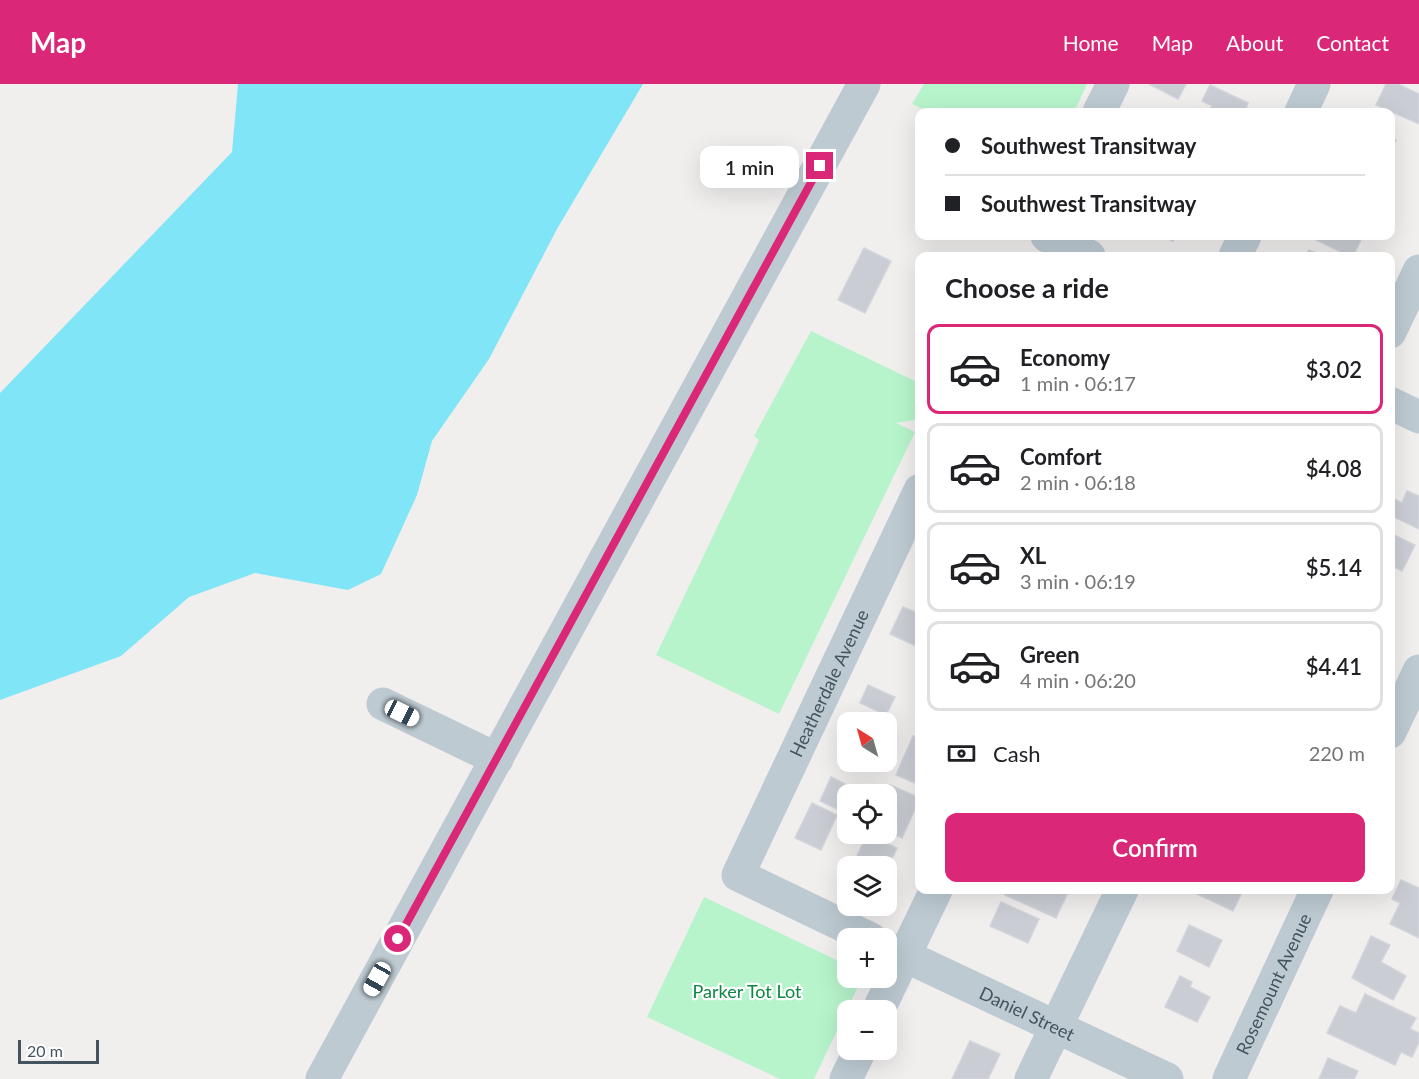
<!DOCTYPE html>
<meta charset="utf-8">
<style>
body{margin:0;font-family:Lato,sans-serif;background:#f6f6f6;color:#202124;height:100vh;display:flex;flex-direction:column;font-size:22px;white-space:nowrap}
*{box-sizing:border-box;margin:0}
p{font-size:20px;color:#757577}
.icon{flex:none;width:33px;height:33px;fill:none;stroke:currentColor;stroke-width:2;stroke-linecap:round;stroke-linejoin:round}
.map{position:relative;flex:1;overflow:hidden}
.side{position:absolute;left:915px;top:168px;width:480px;height:642px;display:flex;flex-direction:column;background:#fff;border-radius:12px;box-shadow:0 6px 24px #0002}
.side>*{flex:none}
.banner{position:absolute;left:915px;top:24px;width:480px;height:132px;border-radius:12px;box-shadow:0 6px 24px #0002;display:grid;align-content:center;height:132px;padding:0 30px;background:#fff}
.needle{width:39px;rotate:323deg}
.buttons{position:absolute;left:837px;top:628px;display:grid;gap:12px}
.buttons a{display:grid;place-items:center;width:60px;height:60px;border-radius:12px;background:#fff;box-shadow:0 6px 24px #0002;font-size:30px}
.scale{position:absolute;left:18px;bottom:15px;width:81px;box-sizing:border-box;padding-left:6px;border:3px solid #44545e;border-top:0;font-size:16px;line-height:21px;white-space:nowrap;color:#44545e;-webkit-text-stroke:4px #fff;paint-order:stroke}
.end{position:absolute;width:27px;height:27px;margin:-14px;border:8px solid #db2777;background:#fff;box-shadow:0 0 0 3px #fff}
.from{border-radius:50%}
.bubble{position:absolute;height:42px;border-radius:12px;background:#fff;box-shadow:0 6px 24px #0002;font-size:20px;font-weight:600;line-height:42px;text-align:center}
.car{position:absolute;width:18px;height:36px;margin:-18px -9px;border-radius:8px;box-shadow:0 0 4px 2px #0007;background:linear-gradient(#fff 24%,#345 0 40%,#fff 0 76%,#345 0 86%,#fff 0)}
.banner b{display:flex;align-items:center;gap:21px;height:57px;font-size:22px}
.banner b+b{border-top:2px solid #e0e0e0}
.banner i{width:15px;height:15px;background:#202124}
ul{padding:0;list-style:none}
li{display:flex;align-items:center;gap:18px;height:90px;margin:0 12px 9px;padding:0 18px;border:3px solid #e0e0e0;border-radius:12px}
li div{flex:1}
li b{display:block;font-size:22px}
li em{font-style:normal;font-weight:600}
li.active{border-color:#db2777}
li>.icon{width:54px;height:54px;stroke-width:1.5}
h2{padding:0 30px;font-size:27px;line-height:72px}
.pay{display:flex;align-items:center;gap:15px;height:66px;padding:0 30px;font-size:22px}
.pay p{margin-inline-start:auto}
.button{display:flex;gap:12px;margin-top:auto;padding:12px 30px}
.button a{flex:1;height:69px;border-radius:12px;background:#db2777;color:#fff;font-size:24px;font-weight:600;line-height:69px;text-align:center}
header{display:flex;align-items:center;gap:36px;box-sizing:border-box;height:84px;padding:0 30px;background:#db2777;color:#fff}
header strong{font-size:28px}
nav{display:flex;gap:33px;margin-inline-start:auto;font-size:21px}
.map>svg:first-child{display:block}
</style>
<header>
<strong>Map</strong>
<nav><a>Home</a><a>Map</a><a>About</a><a>Contact</a></nav>
</header>
<div class="map">
<svg width="1419" height="995" viewBox="0 0 1419 995">
<rect width="100%" height="100%" fill="#f1eeee"/>
<g fill="#b7f4cb">
<polygon points="924,0 1087,0 1076,24 1070,28 930,28 912,20"/>
<polygon points="811,247 919,299 919,335 896,339 915,348 779,630 656,571 759,356 754,352"/>
<polygon points="704,813 847,881 848,894 862,894 814,995 780,995 647,933"/>
</g>
<polygon fill="#80e5f6" points="238,0 643,0 557,145 489,275 432,357 417,411 381,490 348,506 255,489 189,513 121,572 0,616 0,309 232,68"/>
<g fill="#caced4" stroke="#d2d5db" stroke-width="1.5">
<polygon points="1149,0 1186,0 1178,15"/>
<polygon points="1386,0 1398,0 1419,10 1419,40 1376,21"/>
<polygon points="1210,1 1248,19 1245,27 1248,28 1208,28 1212,22 1202,17"/>
<polygon points="1390,53 1396,56 1390,67"/>
<polygon points="1162,152 1176,152 1173,157"/>
<polygon points="1318,152 1356,152 1362,154 1353,172 1349,172 1316,156"/>
<polygon points="864,164 891,177 865,229 838,216"/>
<polygon points="1309,166 1323,172 1305,172"/>
<polygon points="1407,407 1419,412 1419,445 1390,431 1392,414 1402,419"/>
<polygon points="1390,449 1415,461 1402,487 1390,481"/>
<polygon points="903,523 920,530 920,564 890,550"/>
<polygon points="868,601 895,613 886,631 860,619"/>
<polygon points="913,652 920,655 920,701 896,691"/>
<polygon points="831,693 861,708 859,711 848,711 848,730 820,717"/>
<polygon points="890,701 920,714 902,754 886,747 885,711"/>
<polygon points="812,719 837,731 821,766 795,754"/>
<polygon points="867,750 897,764 886,787 886,783 852,783"/>
<polygon points="1401,796 1419,804 1419,854 1390,840 1400,819 1392,815"/>
<polygon points="1007,806 1069,806 1056,834 1005,811"/>
<polygon points="1199,806 1243,806 1233,827 1197,810"/>
<polygon points="1001,818 1039,835 1028,859 990,842"/>
<polygon points="1189,841 1222,856 1209,883 1177,867"/>
<polygon points="1371,852 1390,861 1381,878 1406,892 1393,916 1352,894"/>
<polygon points="1180,892 1192,898 1190,903 1210,913 1197,938 1165,923"/>
<polygon points="1365,910 1416,934 1410,945 1419,949 1419,958 1412,973 1401,968 1395,981 1327,949 1340,922 1356,929"/>
<polygon points="970,957 1000,970 988,995 952,995"/>
<polygon points="1328,974 1358,987 1354,995 1319,995"/>
</g>
<g fill="none" stroke-linecap="round" stroke-linejoin="round">
<g stroke="#bdcad2" stroke-width="33">
<polyline points="1099,28 1113,0"/>
<polyline points="1301,28 1314,0"/>
<polyline points="1047,152 1089,172"/>
<polyline points="1235,172 1245,152"/>
<polyline points="1390,248 1419,187"/>
<polyline points="1390,319 1419,333"/>
<polyline points="383,620 497,675"/>
<polyline points="1390,648 1419,587"/>
<path id="s1" d="M871,855L738,791L920,406"/>
<path id="s2" d="M886,863L1167,995"/>
<polyline points="878,927 936,806"/>
<polyline points="322,995 864,0"/>
<polyline points="846,995 860,966"/>
<polyline points="1031,995 1122,806"/>
<path id="s3" d="M1229,995L1317,806"/>
</g>
</g>
<g fill="none" stroke-linecap="round" stroke-linejoin="round">
<polyline stroke="#db2777" stroke-width="8" points="398,855 820,82"/>
</g>
<g text-anchor="middle" dominant-baseline="central" stroke-width="4.5" stroke-linejoin="round" paint-order="stroke">
<g font-size="18" fill="#44545e" stroke="#fff">
<text stroke="none"><textPath href="#s1" startOffset="360">Heatherdale Avenue</textPath></text>
<text stroke="none"><textPath href="#s3" startOffset="105">Rosemount Avenue</textPath></text>
<text stroke="none"><textPath href="#s2" startOffset="156">Daniel Street</textPath></text>
</g>
<g font-size="18" fill="#0c8842" stroke="#fff">
<text x="747" y="907">Parker Tot Lot</text>
</g>
</g>
</svg>
<div class="buttons">
<a><svg class="needle" viewBox="-14 -14 28 28"><path d="M0-13l5 13h-10z" fill="#e53935"/><path d="M0 13l5-13h-10z" fill="#757577"/></svg></a>
<a><svg class="icon" aria-label="locate" viewBox="0 0 24 24"><circle cx="12" cy="12" r="6"/><path d="M12 2v4M12 18v4M2 12h4M18 12h4"/></svg></a>
<a><svg class="icon" aria-label="layers" viewBox="0 0 24 24"><path d="M12 4l9 5-9 5-9-5zM3 14l9 5 9-5"/></svg></a>
<a>+</a>
<a>−</a>
</div>
<div class="scale">20 m</div>
<i class="end from" style="left:398px;top:855px"></i>
<i class="end" style="left:820px;top:82px"></i>
<div class="bubble" style="left:700px;top:62px;width:99px">1 min</div>
<i class="car" style="left:402px;top:629px;rotate:116deg"></i>
<i class="car" style="left:377px;top:895px;rotate:209deg"></i>
<div class="banner">
<b><i class="from"></i>Southwest Transitway</b>
<b><i></i>Southwest Transitway</b>
</div>
<section class="side">
<h2>Choose a ride</h2>
<ul>
<li class="active"><svg class="icon" aria-label="car" viewBox="0 0 24 24"><path d="M5 17H2v-5l4-1 3-4h7l3 4 3 1v5h-3M9 17h6M6 11h13"/><circle cx="7" cy="17" r="2"/><circle cx="17" cy="17" r="2"/></svg><div><b>Economy</b><p>1 min · 06:17</p></div><em>$3.02</em></li>
<li><svg class="icon" aria-label="car" viewBox="0 0 24 24"><path d="M5 17H2v-5l4-1 3-4h7l3 4 3 1v5h-3M9 17h6M6 11h13"/><circle cx="7" cy="17" r="2"/><circle cx="17" cy="17" r="2"/></svg><div><b>Comfort</b><p>2 min · 06:18</p></div><em>$4.08</em></li>
<li><svg class="icon" aria-label="car" viewBox="0 0 24 24"><path d="M5 17H2v-5l4-1 3-4h7l3 4 3 1v5h-3M9 17h6M6 11h13"/><circle cx="7" cy="17" r="2"/><circle cx="17" cy="17" r="2"/></svg><div><b>XL</b><p>3 min · 06:19</p></div><em>$5.14</em></li>
<li><svg class="icon" aria-label="car" viewBox="0 0 24 24"><path d="M5 17H2v-5l4-1 3-4h7l3 4 3 1v5h-3M9 17h6M6 11h13"/><circle cx="7" cy="17" r="2"/><circle cx="17" cy="17" r="2"/></svg><div><b>Green</b><p>4 min · 06:20</p></div><em>$4.41</em></li>
</ul>
<div class="pay"><svg class="icon" aria-label="cash" viewBox="0 0 24 24"><path d="M3 7h18v10H3z"/><circle cx="12" cy="12" r="2"/></svg>Cash<p>220 m</p></div>
<div class="button"><a>Confirm</a></div>
</section>
</div>
